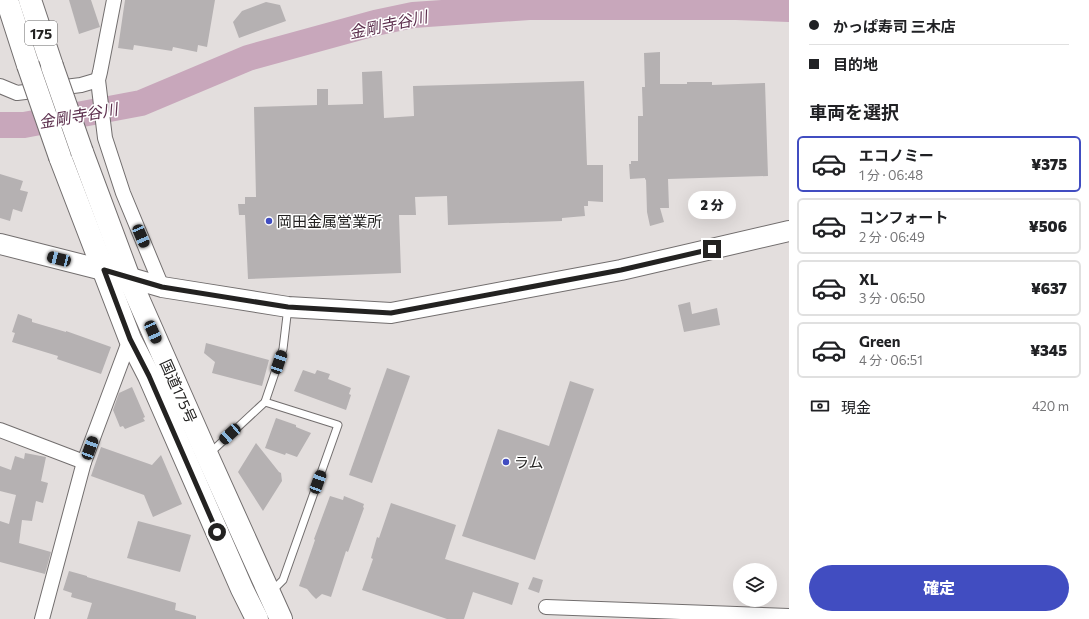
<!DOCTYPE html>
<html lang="ja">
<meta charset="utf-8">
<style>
body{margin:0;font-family:Commissioner,"Noto Sans JP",sans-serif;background:#f2f2f2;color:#202124;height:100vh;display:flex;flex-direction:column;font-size:15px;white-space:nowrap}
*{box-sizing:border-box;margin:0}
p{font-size:13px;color:#757577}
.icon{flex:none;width:22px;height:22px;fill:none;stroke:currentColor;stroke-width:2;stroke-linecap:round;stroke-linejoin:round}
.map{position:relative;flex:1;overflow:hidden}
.panel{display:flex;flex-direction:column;background:#fff;width:300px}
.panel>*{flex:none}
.hud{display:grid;align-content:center;height:88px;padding:0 20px;background:#fff}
.fabs{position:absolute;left:733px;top:563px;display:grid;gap:8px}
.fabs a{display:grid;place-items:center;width:44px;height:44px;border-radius:50%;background:#fff;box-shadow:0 4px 16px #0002;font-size:20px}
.end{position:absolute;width:18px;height:18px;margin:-9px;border:5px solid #232221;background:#fff;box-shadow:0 0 0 2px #fff}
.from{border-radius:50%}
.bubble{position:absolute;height:28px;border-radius:14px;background:#fff;box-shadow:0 4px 16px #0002;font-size:13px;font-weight:800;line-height:28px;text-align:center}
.car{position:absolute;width:12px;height:24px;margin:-12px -6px;border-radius:5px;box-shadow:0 0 3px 1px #0007;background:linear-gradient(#222 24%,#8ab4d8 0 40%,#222 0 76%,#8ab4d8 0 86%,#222 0)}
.hud b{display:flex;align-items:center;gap:14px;height:38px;font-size:15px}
.hud b+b{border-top:1px solid #e0e0e0}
.hud i{width:10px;height:10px;background:#202124}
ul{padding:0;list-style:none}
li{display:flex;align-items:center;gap:12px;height:56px;margin:0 8px 6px;padding:0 12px;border:2px solid #e0e0e0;border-radius:6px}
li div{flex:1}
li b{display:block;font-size:15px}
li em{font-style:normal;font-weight:800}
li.selected{border-color:#414dc1}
li>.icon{width:36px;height:36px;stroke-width:1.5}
h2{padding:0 20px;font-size:18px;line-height:48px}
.pay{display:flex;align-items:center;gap:10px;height:44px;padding:0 20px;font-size:15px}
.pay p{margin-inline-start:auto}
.action{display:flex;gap:8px;margin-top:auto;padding:8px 20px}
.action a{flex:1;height:46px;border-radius:24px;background:#414dc1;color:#fff;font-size:16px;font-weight:800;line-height:46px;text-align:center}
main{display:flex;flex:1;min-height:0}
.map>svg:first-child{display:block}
</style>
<main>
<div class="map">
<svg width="789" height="619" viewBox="0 0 789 619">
<rect width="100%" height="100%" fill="#e3dedd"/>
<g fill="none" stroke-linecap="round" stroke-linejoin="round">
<polyline stroke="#c8a7bb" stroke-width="26" points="0,125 24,125 141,103 248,58 375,23 413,15 529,7 736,7 789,9"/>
</g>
<g fill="#b5b1b2">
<polygon points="69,0 91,0 100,27 79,34"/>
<polygon points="125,0 215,0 207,47 198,45 197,52 173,47 172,51 134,45 133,50 118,48"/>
<polygon points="266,2 280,5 286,21 239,38 233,22 242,11"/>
<polygon points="660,52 660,84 687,84 687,82 712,82 712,85 765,83 768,176 668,179 669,208 660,208 664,222 650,226 647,212 646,179 645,180 645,178 630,179 629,164 631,164 631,161 638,161 638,116 643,116 642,87 645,87 644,53"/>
<polygon points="382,71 384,118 414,116 413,86 584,81 587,165 603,165 603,202 588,201 588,206 584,206 585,216 562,218 562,221 448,225 447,196 415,197 416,215 399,215 401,273 248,279 245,215 239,215 238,204 245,204 245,197 256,197 254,107 317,105 317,89 328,89 328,105 363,104 362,72"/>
<polygon points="0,174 23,181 20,190 28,192 22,212 13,209 10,221 0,218"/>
<polygon points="690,302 692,314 717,308 720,325 684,332 678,305"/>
<polygon points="18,314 32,319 32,322 66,332 66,331 111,347 101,374 57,359 58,356 12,342 15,333 12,332"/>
<polygon points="206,343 269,360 262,386 212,373 215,362 204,353"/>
<polygon points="387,368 410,376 372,483 349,475"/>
<polygon points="303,370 315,374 317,370 330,374 328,379 351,388 349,394 351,395 346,410 294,391"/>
<polygon points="570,381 594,389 535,560 462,536 498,429 549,446"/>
<polygon points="132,387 145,417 143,418 145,421 125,429 123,426 120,427 113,410 119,393"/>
<polygon points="276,418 296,425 296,427 311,433 297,457 286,453 285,455 265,448"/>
<polygon points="256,443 279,472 281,473 282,481 263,511 238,472"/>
<polygon points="101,447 152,465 161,455 182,504 153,517 144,495 91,476"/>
<polygon points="25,453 46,457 41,481 48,483 43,503 36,501 32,521 22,520 19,543 51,552 45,574 0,562 0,521 9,524 16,495 0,491 0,466 11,470 15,456 24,459"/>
<polygon points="330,496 343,500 344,496 364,504 363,507 364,508 348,552 346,551 331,597 322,594 316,599 312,595 307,589 299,586 315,540 314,539"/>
<polygon points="391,503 456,525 445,559 519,583 512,605 473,592 464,619 447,619 362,590 373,559 371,558 377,537 379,538"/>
<polygon points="138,521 191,535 180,572 127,558"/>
<polygon points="69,571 87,576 87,577 176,603 175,610 196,616 196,619 87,619 92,603 71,597 72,593 63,590"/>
<polygon points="533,577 543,580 539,593 528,589"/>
</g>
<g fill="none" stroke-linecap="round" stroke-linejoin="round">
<g stroke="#726e6e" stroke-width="9">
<g id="lane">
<polyline points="265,402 338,425 283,580 271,592"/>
<polyline points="210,453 265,402 283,349 288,307"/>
</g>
</g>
<g stroke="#726e6e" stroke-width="16">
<g id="street">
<polyline points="114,0 100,72 98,80 105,138 123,193 162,287"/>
<polyline points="0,86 17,93 81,85 98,80"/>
<polyline points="0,430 84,462"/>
<polyline points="546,607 789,616"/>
<polyline points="42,619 84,462 130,339"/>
</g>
</g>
<g stroke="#726e6e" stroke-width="22">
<polyline id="secondary" points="0,244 103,270 162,287 288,307 391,313 621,270 789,231"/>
</g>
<g stroke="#726e6e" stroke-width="24">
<g id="highway">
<polyline points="7,0 28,65"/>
<polyline points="30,0 52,66"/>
<polyline points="82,152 129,278 207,455 281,619"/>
<polyline points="60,157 130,339 149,376 242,589 257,619"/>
</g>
</g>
<use href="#lane" stroke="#fff" stroke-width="7"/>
<use href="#street" stroke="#fff" stroke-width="14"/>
<use href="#secondary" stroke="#fff" stroke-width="20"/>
<use href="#highway" stroke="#fff" stroke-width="22"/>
<g stroke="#726e6e" stroke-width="24" stroke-linecap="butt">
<g id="highway-bridge">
<polyline points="28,65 60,157"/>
<polyline points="52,66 82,152"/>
</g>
</g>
<use href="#highway-bridge" stroke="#fff" stroke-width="22"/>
</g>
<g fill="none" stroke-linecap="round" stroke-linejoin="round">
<polyline stroke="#232221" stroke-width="5" points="217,532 149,376 130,339 104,270 162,287 288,307 391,313 621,270 712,249"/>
</g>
<g fill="#414dc1" stroke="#fff" stroke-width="1.5">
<circle cx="269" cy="221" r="4"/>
<circle cx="506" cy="462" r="4"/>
</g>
<g text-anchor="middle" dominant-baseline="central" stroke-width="3" stroke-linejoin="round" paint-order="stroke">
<rect fill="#fff" stroke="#656464" stroke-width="1" x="25" y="21" width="32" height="24" rx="3"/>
<g font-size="14" font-weight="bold" fill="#232221">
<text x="41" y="33">175</text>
</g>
<g font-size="15" fill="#232221" stroke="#fff" text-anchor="start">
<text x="277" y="221">岡田金属営業所</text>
<text x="514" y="462">ラム</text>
</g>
<g font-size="15" fill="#232221" stroke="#fff">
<text transform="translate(179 391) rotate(66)">国道175号</text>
</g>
<g font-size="16" font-style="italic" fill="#5d304e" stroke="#fff">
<text transform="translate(388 24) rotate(-12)">金剛寺谷川</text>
<text transform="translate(78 115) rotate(-10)">金剛寺谷川</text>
</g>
</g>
</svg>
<div class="fabs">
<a><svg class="icon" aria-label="layers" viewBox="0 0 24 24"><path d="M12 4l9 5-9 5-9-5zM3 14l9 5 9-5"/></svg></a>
</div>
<i class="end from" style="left:217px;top:532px"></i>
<i class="end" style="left:712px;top:249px"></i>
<div class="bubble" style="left:688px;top:191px;width:48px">2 分</div>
<i class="car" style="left:141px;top:236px;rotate:157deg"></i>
<i class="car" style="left:59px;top:259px;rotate:284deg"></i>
<i class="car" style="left:153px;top:332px;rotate:156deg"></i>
<i class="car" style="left:279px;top:362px;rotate:19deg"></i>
<i class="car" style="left:230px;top:434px;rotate:228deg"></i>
<i class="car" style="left:90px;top:448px;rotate:20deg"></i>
<i class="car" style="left:318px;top:482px;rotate:20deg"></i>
</div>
<section class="panel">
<div class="hud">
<b><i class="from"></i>かっぱ寿司 三木店</b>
<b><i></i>目的地</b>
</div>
<h2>車両を選択</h2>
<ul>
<li class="selected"><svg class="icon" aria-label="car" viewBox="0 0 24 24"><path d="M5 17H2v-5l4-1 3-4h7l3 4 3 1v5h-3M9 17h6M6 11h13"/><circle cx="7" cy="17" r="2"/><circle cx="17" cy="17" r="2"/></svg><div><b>エコノミー</b><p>1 分 · 06:48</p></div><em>¥375</em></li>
<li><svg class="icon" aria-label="car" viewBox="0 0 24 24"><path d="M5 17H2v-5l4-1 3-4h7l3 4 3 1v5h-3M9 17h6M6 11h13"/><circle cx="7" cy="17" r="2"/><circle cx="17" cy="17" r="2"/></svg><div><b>コンフォート</b><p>2 分 · 06:49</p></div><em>¥506</em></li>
<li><svg class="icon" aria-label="car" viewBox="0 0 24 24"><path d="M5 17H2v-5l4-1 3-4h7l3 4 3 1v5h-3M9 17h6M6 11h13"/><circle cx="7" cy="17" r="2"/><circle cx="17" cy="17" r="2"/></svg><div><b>XL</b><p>3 分 · 06:50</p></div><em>¥637</em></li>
<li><svg class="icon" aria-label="car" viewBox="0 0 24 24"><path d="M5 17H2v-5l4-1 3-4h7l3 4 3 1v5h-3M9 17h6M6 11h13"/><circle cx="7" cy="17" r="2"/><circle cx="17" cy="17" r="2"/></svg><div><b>Green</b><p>4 分 · 06:51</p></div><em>¥345</em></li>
</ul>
<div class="pay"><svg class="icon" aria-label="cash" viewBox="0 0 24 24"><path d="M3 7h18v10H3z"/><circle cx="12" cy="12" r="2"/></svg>現金<p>420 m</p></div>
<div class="action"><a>確定</a></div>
</section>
</main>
